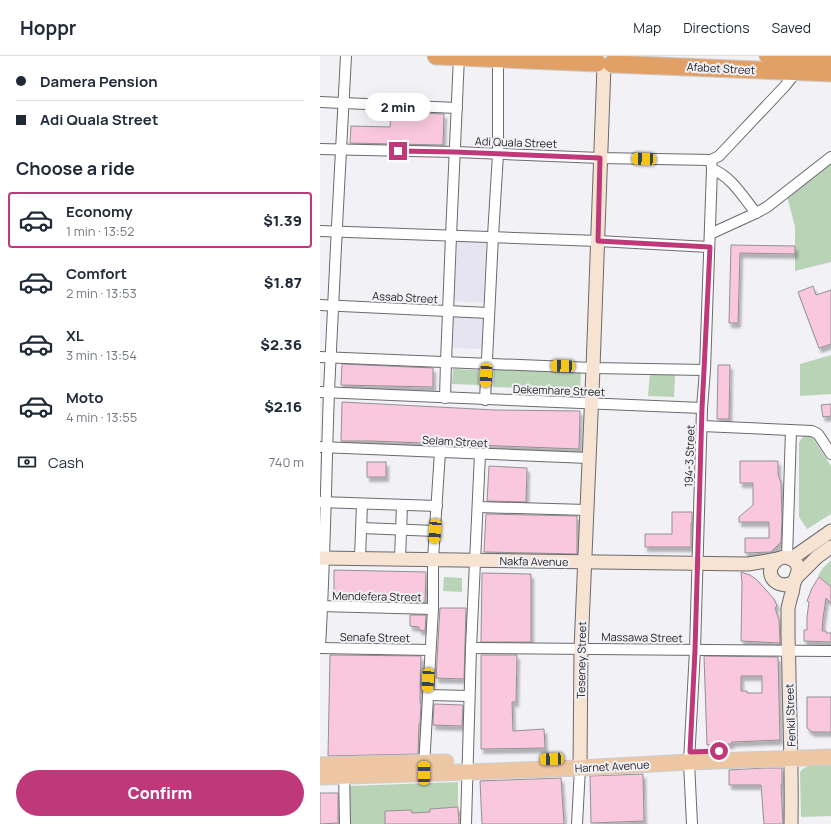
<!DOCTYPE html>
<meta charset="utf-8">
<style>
body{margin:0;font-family:Manrope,sans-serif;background:#f2f2f3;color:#1f2937;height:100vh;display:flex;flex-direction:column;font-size:15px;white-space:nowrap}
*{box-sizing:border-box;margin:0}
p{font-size:13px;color:#747a83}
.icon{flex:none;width:22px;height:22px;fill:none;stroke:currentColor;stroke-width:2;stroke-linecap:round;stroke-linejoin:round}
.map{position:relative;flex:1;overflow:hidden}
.side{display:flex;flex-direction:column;background:#fff;width:320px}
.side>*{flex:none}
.top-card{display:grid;align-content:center;height:88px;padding:0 16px;background:#fff}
.end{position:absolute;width:18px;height:18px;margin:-9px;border:5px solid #bf3879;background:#fff;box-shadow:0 0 0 2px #fff}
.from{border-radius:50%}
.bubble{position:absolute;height:28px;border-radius:14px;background:#fff;box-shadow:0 4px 16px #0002;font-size:13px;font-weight:800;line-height:28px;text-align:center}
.car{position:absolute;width:12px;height:24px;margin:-12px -6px;border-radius:5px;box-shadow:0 0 3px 1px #0007;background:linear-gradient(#f5c518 24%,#345 0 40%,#f5c518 0 76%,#345 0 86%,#f5c518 0)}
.top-card b{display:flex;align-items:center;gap:14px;height:38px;font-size:15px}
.top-card b+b{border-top:1px solid #e0e1e3}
.top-card i{width:10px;height:10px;background:#1f2937}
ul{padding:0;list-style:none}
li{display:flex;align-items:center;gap:12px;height:56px;margin:0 8px 6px;padding:0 8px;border:2px solid transparent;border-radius:4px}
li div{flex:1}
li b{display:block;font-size:15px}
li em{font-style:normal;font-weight:800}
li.current{border-color:#bf3879}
li>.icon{width:36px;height:36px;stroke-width:1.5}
h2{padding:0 16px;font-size:18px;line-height:48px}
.pay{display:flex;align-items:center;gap:10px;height:44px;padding:0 16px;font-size:15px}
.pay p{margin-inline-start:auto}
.primary-button{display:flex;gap:8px;margin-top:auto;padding:8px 16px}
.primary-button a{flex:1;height:46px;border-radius:24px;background:#bf3879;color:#fff;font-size:16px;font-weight:800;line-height:46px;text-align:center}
header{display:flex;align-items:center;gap:24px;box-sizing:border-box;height:56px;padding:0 20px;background:#fff;border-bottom:1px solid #e0e1e3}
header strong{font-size:19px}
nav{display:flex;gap:22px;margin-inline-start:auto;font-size:14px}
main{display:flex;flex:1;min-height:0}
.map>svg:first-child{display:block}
</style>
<header>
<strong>Hoppr</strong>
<nav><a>Map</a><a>Directions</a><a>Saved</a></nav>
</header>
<main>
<section class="side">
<div class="top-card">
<b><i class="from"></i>Damera Pension</b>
<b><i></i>Adi Quala Street</b>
</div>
<h2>Choose a ride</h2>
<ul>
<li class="current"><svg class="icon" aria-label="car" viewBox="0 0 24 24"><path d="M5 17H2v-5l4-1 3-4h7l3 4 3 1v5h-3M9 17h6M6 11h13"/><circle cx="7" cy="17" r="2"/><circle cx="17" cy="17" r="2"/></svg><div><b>Economy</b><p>1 min · 13:52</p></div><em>$1.39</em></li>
<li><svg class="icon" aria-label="car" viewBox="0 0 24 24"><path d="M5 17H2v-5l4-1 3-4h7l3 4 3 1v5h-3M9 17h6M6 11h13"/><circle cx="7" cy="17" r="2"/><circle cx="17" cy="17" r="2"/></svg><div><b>Comfort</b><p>2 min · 13:53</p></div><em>$1.87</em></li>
<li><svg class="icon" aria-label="car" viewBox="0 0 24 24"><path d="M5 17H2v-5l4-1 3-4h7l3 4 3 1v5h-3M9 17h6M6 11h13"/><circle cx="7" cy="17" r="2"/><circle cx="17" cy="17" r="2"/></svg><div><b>XL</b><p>3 min · 13:54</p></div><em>$2.36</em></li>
<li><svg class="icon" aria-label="car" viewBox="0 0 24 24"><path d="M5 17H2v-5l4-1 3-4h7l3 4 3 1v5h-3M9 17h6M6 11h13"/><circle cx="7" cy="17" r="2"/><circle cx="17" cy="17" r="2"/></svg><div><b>Moto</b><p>4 min · 13:55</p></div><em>$2.16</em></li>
</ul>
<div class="pay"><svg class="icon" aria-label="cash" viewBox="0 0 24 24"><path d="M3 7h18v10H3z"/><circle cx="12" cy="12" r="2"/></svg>Cash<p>740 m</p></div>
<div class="primary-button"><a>Confirm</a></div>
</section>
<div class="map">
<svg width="511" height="768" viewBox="0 0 511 768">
<defs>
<filter id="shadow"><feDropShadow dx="2.5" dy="4.5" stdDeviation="1" flood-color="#0004"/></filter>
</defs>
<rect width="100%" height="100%" fill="#f1f1f6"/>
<g fill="#e5e4f0">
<polygon points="137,185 166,186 164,247 134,245"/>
<polygon points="134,261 163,262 162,293 133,292"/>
</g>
<g fill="#b9d3b6">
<polygon points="511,105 511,206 475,215 475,171 467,140"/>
<polygon points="511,299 511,338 480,340 480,308"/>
<polygon points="174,312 261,315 260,334 173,331"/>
<polygon points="133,313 159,314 159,329 132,328"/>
<polygon points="330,316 355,318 354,341 328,340"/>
<polygon points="484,380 489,380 492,381 511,410 511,458 487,473 479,461 479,387 481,383"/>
<polygon points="511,504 511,531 498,520 502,513"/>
<polygon points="124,521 142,522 142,536 123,535"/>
<path d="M511,709V760L481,761L480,716C486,707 501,709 511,709Z"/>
<polygon points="138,726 138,751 110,753 110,756 92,757 91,754 65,755 65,768 30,768 29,730"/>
</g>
<g fill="#f9c8de" stroke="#959092" fill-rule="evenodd" filter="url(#shadow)">
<polygon points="71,56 124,58 123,89 30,87 31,70 70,71"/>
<polygon points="411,189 475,190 475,198 420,197 418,267 409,267"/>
<polygon points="493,230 496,239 511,234 511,288 499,292 478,236"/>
<polygon points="22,308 113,312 113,331 21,329"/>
<polygon points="398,309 410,309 409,363 397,363"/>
<polygon points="22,346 175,354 260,355 259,393 52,385 21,385"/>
<polygon points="511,348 511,360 503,361 501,349"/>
<polygon points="420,405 458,405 458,418 461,427 462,464 461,486 451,496 425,497 425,482 449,482 449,466 419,466 419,461 433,449 433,427 420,427"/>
<rect x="47" y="406" width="19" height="15"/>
<polygon points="169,410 207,412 206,446 167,445"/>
<polygon points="352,456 372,456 372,467 371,467 371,491 325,491 325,478 352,478"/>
<polygon points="166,458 257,460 257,498 164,496"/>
<polygon points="14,514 106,516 105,546 91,546 91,544 14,543"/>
<polygon points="421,516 430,519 437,524 454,543 457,550 455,552 459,564 460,587 421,585 422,526"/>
<polygon points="162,517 211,518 211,586 161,586"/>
<polygon points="499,521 511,531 511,547 506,542 503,562 502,575 506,575 506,577 511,577 511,586 484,585 484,574 487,574 487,561 489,546 487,545 492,532"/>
<polygon points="120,552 146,552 144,623 116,622"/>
<polygon points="90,559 106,559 105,575 99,574 99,571 90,570"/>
<polygon points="10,599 101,600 100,647 101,647 100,668 99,668 98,698 8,700"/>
<polygon points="161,599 197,599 196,646 192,646 193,675 224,673 225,692 161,693"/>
<path d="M384,600L458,601L460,684L412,686L411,688L387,689ZM421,620H442V637H427V635H421Z"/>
<polygon points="487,641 511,641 511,676 492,676 487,672"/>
<polygon points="114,648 143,649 142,670 113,669"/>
<polygon points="444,712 462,712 462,729 461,729 463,768 444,768 441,729 409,729 409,714"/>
<polygon points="323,718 324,765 271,767 270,720"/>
<polygon points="241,722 244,768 162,768 160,725"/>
<polygon points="0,737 18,737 18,767 0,768"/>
<polygon points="138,751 139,768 65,768 65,755 91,754 92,757 110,756 110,753"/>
</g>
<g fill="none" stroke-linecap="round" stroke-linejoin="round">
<g stroke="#6b6a6f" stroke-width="12">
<g id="street">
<polyline points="0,46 137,52"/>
<polyline points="0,93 135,96 280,102 391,104 399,100 465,30 476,16 476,14"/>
<path d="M392,113C412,121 423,141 436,157"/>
<polyline points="0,175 278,185 389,191"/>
<polyline points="390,178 436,157 447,151 511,101"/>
<polyline points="0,249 169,257"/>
<polyline points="0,301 273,312 385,314"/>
<polyline points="0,336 382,352"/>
<polyline points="125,342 126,306 128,256 131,180 139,0"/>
<polyline points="165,344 173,180 178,98 178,0"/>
<polyline points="382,370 492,375 498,378 511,398"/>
<polyline points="0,391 269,402"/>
<polyline points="0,446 117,450"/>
<polyline points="158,451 267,454"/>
<polyline points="42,472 115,475"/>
<polyline points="40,502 42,448"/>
<polyline points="467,502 471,374"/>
<polyline points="80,503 82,449"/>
<polyline points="0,550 113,553"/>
<path d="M0,591C5,506 6,420 9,335C14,223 20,112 26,0"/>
<polyline points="0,592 110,594"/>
<polyline points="151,592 511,595"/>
<polyline points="108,639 149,640"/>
<polyline points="104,711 113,553 113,503 120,396"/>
<polyline points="24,714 25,768"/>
<polyline points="146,768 151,592 160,398"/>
<polyline points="257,768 260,712"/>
<polyline points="372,768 369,706 375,594 382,352 385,314 392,113 391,104"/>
</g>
</g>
<g stroke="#6b6a6f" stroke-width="15">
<g id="secondary">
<polyline points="0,502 428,508 447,505 458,503"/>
<polyline points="471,503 511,475"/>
<polyline points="477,521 497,501 511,491"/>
<polyline points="260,712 261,593 273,312 284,10"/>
<path d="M471,768C472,719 470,671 469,622C469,606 468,590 468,573C468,566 468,559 468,552C469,548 470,544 471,540C473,536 473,530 474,526C476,520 479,517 478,511C475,500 460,498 454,507C443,520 460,536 475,525"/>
</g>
</g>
<g stroke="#cdcdce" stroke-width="17">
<g id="primary">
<polyline points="0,709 126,706"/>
<polyline points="0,721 260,712 369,706 511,701"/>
</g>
</g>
<g stroke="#cdcdce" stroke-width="19">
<g id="highway">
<polyline points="116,0 277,7"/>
<polyline points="448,0 511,2"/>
<polyline points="292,8 511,17"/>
</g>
</g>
<use href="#street" stroke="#fff" stroke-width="10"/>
<use href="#secondary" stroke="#f6e3d1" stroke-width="13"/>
<use href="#primary" stroke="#edc7a3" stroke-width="15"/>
<use href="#highway" stroke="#e1a166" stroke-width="17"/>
</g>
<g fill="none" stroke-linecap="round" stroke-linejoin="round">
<polyline stroke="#bf3879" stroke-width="5" points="78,95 135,96 280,102 278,185 390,191 384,314 382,352 375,594 370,696 399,695"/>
</g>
<g text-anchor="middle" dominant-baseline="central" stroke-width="4" stroke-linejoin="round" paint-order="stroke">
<g font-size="11" fill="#1d1d1f" stroke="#f1f1f6">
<text transform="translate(401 12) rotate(3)">Afabet Street</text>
<text transform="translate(196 86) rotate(2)">Adi Quala Street</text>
<text transform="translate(85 241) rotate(3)">Assab Street</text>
<text transform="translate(239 334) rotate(2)">Dekemhare Street</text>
<text transform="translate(135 385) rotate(3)">Selam Street</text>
<text transform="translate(369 400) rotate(-88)">194-3 Street</text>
<text transform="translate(214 505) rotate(1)">Nakfa Avenue</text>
<text transform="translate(57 540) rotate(1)">Mendefera Street</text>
<text transform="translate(55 581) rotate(1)">Senafe Street</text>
<text transform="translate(322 581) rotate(1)">Massawa Street</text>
<text transform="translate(261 604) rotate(-89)">Teseney Street</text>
<text transform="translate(470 659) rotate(-92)">Fenkil Street</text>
<text transform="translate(292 710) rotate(-3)">Harnet Avenue</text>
</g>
</g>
</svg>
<i class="end from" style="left:399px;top:695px"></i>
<i class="end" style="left:78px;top:95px"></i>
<div class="bubble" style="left:45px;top:37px;width:66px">2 min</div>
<i class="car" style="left:324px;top:103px;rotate:272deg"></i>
<i class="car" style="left:243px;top:310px;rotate:272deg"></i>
<i class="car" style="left:166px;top:319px;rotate:183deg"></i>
<i class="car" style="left:115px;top:475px;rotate:184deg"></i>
<i class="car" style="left:108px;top:624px;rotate:183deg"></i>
<i class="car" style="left:232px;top:703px;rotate:268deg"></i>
<i class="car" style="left:104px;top:717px;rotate:0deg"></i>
</div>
</main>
